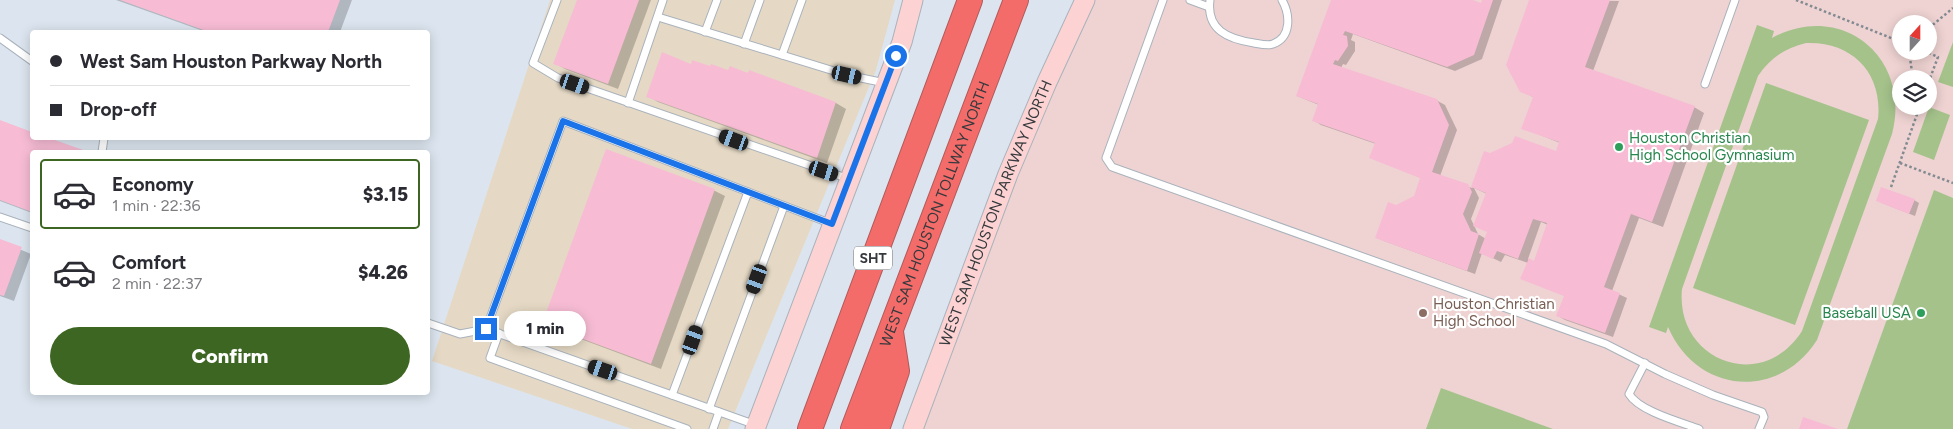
<!DOCTYPE html>
<meta charset="utf-8">
<style>
body{margin:0;font-family:Figtree,sans-serif;background:#f7f7f7;color:#2b2b33;height:100vh;display:flex;flex-direction:column;font-size:19px;white-space:nowrap}
*{box-sizing:border-box;margin:0}
p{font-size:16px;color:#7c7c81}
.icon{flex:none;width:28px;height:28px;fill:none;stroke:currentColor;stroke-width:2;stroke-linecap:round;stroke-linejoin:round}
.map{position:relative;flex:1;overflow:hidden}
.details{position:absolute;left:30px;top:150px;width:400px;height:245px;display:flex;flex-direction:column;background:#fff;border-radius:5px;box-shadow:0 2px 12px #0003}
.details>*{flex:none}
.banner{position:absolute;left:30px;top:30px;width:400px;height:110px;border-radius:5px;box-shadow:0 2px 12px #0003;display:grid;align-content:center;height:110px;padding:0 20px;background:#fff}
.needle{width:32px;rotate:21deg}
.fabs{position:absolute;left:1892px;top:15px;display:grid;gap:10px}
.fabs a{display:grid;place-items:center;width:45px;height:45px;border-radius:50%;background:#fff;box-shadow:0 2px 12px #0003;font-size:25px}
.end{position:absolute;width:22px;height:22px;margin:-11px;border:6px solid #1a73e8;background:#fff;box-shadow:0 0 0 2px #fff}
.from{border-radius:50%}
.bubble{position:absolute;height:35px;border-radius:18px;background:#fff;box-shadow:0 2px 12px #0003;font-size:16px;font-weight:800;line-height:35px;text-align:center}
.car{position:absolute;width:15px;height:30px;margin:-15px -8px;border-radius:6px;box-shadow:0 0 4px 1px #0007;background:linear-gradient(#222 24%,#8ab4d8 0 40%,#222 0 76%,#8ab4d8 0 86%,#222 0)}
.banner b{display:flex;align-items:center;gap:18px;height:48px;font-size:19px}
.banner b+b{border-top:1px solid #e1e1e2}
.banner i{width:12px;height:12px;background:#2b2b33}
ul{padding:9px 0 0;list-style:none}
li{display:flex;align-items:center;gap:15px;height:70px;margin:0 10px 8px;padding:0 10px;border:2px solid transparent;border-radius:5px}
li div{flex:1}
li b{display:block;font-size:19px}
li em{font-style:normal;font-weight:800}
li.current{border-color:#3d6622}
li>.icon{width:45px;height:45px;stroke-width:1.5}
.cta{display:flex;gap:10px;margin-top:auto;padding:10px 20px}
.cta a{flex:1;height:58px;border-radius:30px;background:#3d6622;color:#fff;font-size:20px;font-weight:800;line-height:58px;text-align:center}
.map>svg:first-child{display:block}
</style>
<div class="map">
<svg width="1953" height="429" viewBox="0 0 1953 429">
<rect width="100%" height="100%" fill="#dce5ef"/>
<polygon fill="#e5d9c5" points="550,0 895,0 876,70 728,429 632,429 432,361"/>
<path fill="#eed3d2" fill-rule="evenodd" d="M1085,0H1953V198L1934,191L1847,429H913ZM1901,24H1929V51H1901ZM1901,79H1929V106H1901Z"/>
<g fill="#a5c28b" fill-rule="evenodd">
<path d="M1757,25L1774,31L1772,38C1842,0 1912,58 1892,134L1817,340C1778,401 1697,394 1668,327L1666,333L1649,327ZM1806,43C1852,41 1883,73 1878,119L1802,331C1762,394 1675,361 1682,289L1758,76C1770,58 1785,48 1806,43Z"/>
<polygon points="1953,42 1953,87 1938,82"/>
<polygon points="1766,83 1869,120 1795,325 1693,288"/>
<polygon points="1929,107 1950,115 1934,160 1913,152"/>
<polygon points="1934,190 1953,198 1953,429 1847,429"/>
<polygon points="1441,388 1553,429 1426,429"/>
</g>
<g fill="#0003" fill-rule="evenodd">
<polygon points="116,0 352,0 340,32 206,32"/>
<polygon points="578,0 651,0 618,89 565,69 555,63"/>
<path d="M1333,0H1469L1482,5L1484,0H1502L1482,59L1455,71L1353,34L1351,40L1355,42V51L1346,65L1343,64L1341,68L1436,100L1445,105L1457,130L1440,176L1472,188L1485,152L1490,154L1556,153L1560,143L1523,128L1535,98L1521,91L1531,0L1619,1L1593,71L1694,107L1704,113L1663,227L1639,218L1612,291L1627,298L1613,337L1565,320L1558,316L1565,296L1522,279L1528,263L1505,255L1501,262L1482,253L1475,274L1384,241L1376,237L1396,206L1415,197L1421,178L1371,158L1376,144L1321,125L1313,120L1319,105L1297,96ZM1474,188L1487,194L1488,232L1486,239L1478,234L1471,219L1479,198ZM1541,222L1548,225L1534,262L1528,259Z"/>
<polygon points="692,65 748,75 749,72 836,103 846,109 827,163 658,102 648,96"/>
<polygon points="0,121 32,133 32,138 45,138 86,152 32,152 32,213 0,201"/>
<polygon points="607,151 715,191 725,196 661,369 554,329 544,323"/>
<polygon points="1914,200 1919,203 1915,216 1882,203"/>
<polygon points="0,241 31,254 14,301 0,296"/>
</g>
<g fill="#f7bcd4">
<polygon points="120,0 340,0 328,32 209,32"/>
<polygon points="577,0 639,0 608,84 553,64"/>
<polygon points="1331,0 1473,0 1481,3 1482,0 1493,0 1474,55 1447,67 1345,31 1343,35 1347,36 1348,46 1338,61 1335,60 1333,64 1437,99 1449,125 1432,172 1468,184 1472,192 1463,214 1471,231 1479,234 1467,271 1375,238 1388,202 1396,205 1414,196 1420,178 1369,158 1375,143 1312,121 1318,104 1296,96"/>
<polygon points="1529,0 1610,0 1585,67 1695,106 1652,222 1631,214 1604,287 1620,293 1605,333 1556,316 1564,296 1520,279 1529,258 1534,261 1547,223 1533,219 1518,259 1497,251 1493,259 1479,253 1487,232 1473,226 1486,193 1471,187 1484,151 1490,153 1512,143 1515,136 1556,151 1559,142 1521,129 1533,97 1520,92 1506,65"/>
<polygon points="662,52 691,64 692,60 710,66 711,64 728,70 730,66 748,73 749,70 836,102 817,158 646,97"/>
<polygon points="0,120 32,132 32,138 49,138 89,152 32,152 32,212 0,200"/>
<polygon points="606,149 715,189 651,364 542,324"/>
<polygon points="1881,187 1915,199 1909,214 1876,201"/>
<polygon points="0,239 22,247 4,296 0,295"/>
<polygon points="1803,417 1838,429 1799,429"/>
</g>
<g fill="none" stroke-linecap="round" stroke-linejoin="round">
<g stroke="#a9b2bb" stroke-width="9">
<g id="lane">
<polyline points="557,0 533,63 558,78 849,179"/>
<polyline points="1163,0 1106,158 1112,167 1606,344 1665,374 1713,395 1762,412 1764,417 1759,429"/>
<polyline points="1190,0 1209,7"/>
<path d="M1210,0C1206,30 1228,39 1254,43C1260,44 1268,46 1273,44C1292,37 1290,14 1282,0"/>
<polyline points="658,17 847,75 885,83"/>
<polyline points="705,32 717,0"/>
<polyline points="0,38 32,61"/>
<polyline points="744,44 760,0"/>
<polyline points="782,55 802,0"/>
<polyline points="1705,84 1735,0"/>
<polyline points="628,103 663,0"/>
<polyline points="102,152 104,138"/>
<polyline points="0,217 32,228"/>
<polyline points="428,323 460,334 486,329"/>
<polyline points="499,333 490,358 687,429"/>
<path d="M1645,363L1629,394C1639,411 1680,422 1699,429"/>
<polyline points="672,395 748,192"/>
<polyline points="709,409 784,206"/>
<polyline points="756,425 486,329 563,121 832,224"/>
<polyline points="713,429 719,412"/>
</g>
</g>
<g stroke="#a9b2bb" stroke-width="21">
<g id="secondary">
<polyline points="755,429 902,42 913,0"/>
<path id="s1" d="M913,429L1008,174L1047,82L1085,0"/>
</g>
</g>
<g stroke="#b15a5a" stroke-width="26">
<g id="highway">
<polyline points="810,429 970,0"/>
<path id="s2" d="M853,429L1016,0"/>
<polyline points="877,429 897,371 891,332"/>
</g>
</g>
<g stroke="#838a91" stroke-width="2.5" stroke-dasharray="2.5 2.5" stroke-linecap="butt">
<polyline points="1796,0 1901,42"/>
<polyline points="1929,28 1953,8"/>
<polyline points="1909,51 1913,79"/>
<polyline points="1924,51 1938,57 1929,81"/>
<polyline points="1900,163 1953,183"/>
<polyline points="1891,187 1920,106"/>
</g>
<use href="#lane" stroke="#fff" stroke-width="7"/>
<use href="#secondary" stroke="#fcd3d2" stroke-width="19"/>
<use href="#highway" stroke="#f46c6a" stroke-width="24"/>
</g>
<g fill="none" stroke-linecap="round" stroke-linejoin="round">
<polyline stroke="#1a73e8" stroke-width="6" points="486,329 563,121 832,224 896,56"/>
</g>
<g fill="#2e9e5b" stroke="#fff" stroke-width="2">
<circle cx="1619" cy="147" r="5"/>
<circle cx="1921" cy="313" r="5"/>
</g>
<circle fill="#8d6e63" stroke="#fff" stroke-width="2" cx="1423" cy="313" r="5"/>
<g text-anchor="middle" dominant-baseline="central" stroke-width="4.5" stroke-linejoin="round" paint-order="stroke">
<rect fill="#fff" stroke="#727477" stroke-width="1" x="854" y="246.5" width="38" height="23" rx="4"/>
<g font-size="14" font-weight="bold" fill="#35393d">
<text x="873" y="258">SHT</text>
</g>
<g font-size="15" fill="#27864d" stroke="#fff" text-anchor="start">
<text x="1629" y="138">Houston Christian<tspan x="1629" dy="17">High School Gymnasium</tspan></text>
<text x="1911" y="313" text-anchor="end">Baseball USA</text>
</g>
<g font-size="15" fill="#35393d" stroke="#fff">
<text stroke="none"><textPath href="#s1" startOffset="231">WEST SAM HOUSTON PARKWAY NORTH</textPath></text>
<text stroke="none"><textPath href="#s2" startOffset="230">WEST SAM HOUSTON TOLLWAY NORTH</textPath></text>
</g>
<g font-size="15" fill="#785e54" stroke="#fff" text-anchor="start">
<text x="1433" y="304">Houston Christian<tspan x="1433" dy="17">High School</tspan></text>
</g>
</g>
</svg>
<div class="fabs">
<a><svg class="needle" viewBox="-14 -14 28 28"><path d="M0-13l5 13h-10z" fill="#e53935"/><path d="M0 13l5-13h-10z" fill="#7c7c81"/></svg></a>
<a><svg class="icon" aria-label="layers" viewBox="0 0 24 24"><path d="M12 4l9 5-9 5-9-5zM3 14l9 5 9-5"/></svg></a>
</div>
<i class="end from" style="left:896px;top:56px"></i>
<i class="end" style="left:486px;top:329px"></i>
<div class="bubble" style="left:504px;top:311px;width:82px">1 min</div>
<i class="car" style="left:847px;top:75px;rotate:103deg"></i>
<i class="car" style="left:575px;top:84px;rotate:109deg"></i>
<i class="car" style="left:734px;top:140px;rotate:290deg"></i>
<i class="car" style="left:824px;top:171px;rotate:108deg"></i>
<i class="car" style="left:757px;top:279px;rotate:200deg"></i>
<i class="car" style="left:693px;top:340px;rotate:20deg"></i>
<i class="car" style="left:603px;top:370px;rotate:289deg"></i>
<div class="banner">
<b><i class="from"></i>West Sam Houston Parkway North</b>
<b><i></i>Drop-off</b>
</div>
<section class="details">
<ul>
<li class="current"><svg class="icon" aria-label="car" viewBox="0 0 24 24"><path d="M5 17H2v-5l4-1 3-4h7l3 4 3 1v5h-3M9 17h6M6 11h13"/><circle cx="7" cy="17" r="2"/><circle cx="17" cy="17" r="2"/></svg><div><b>Economy</b><p>1 min · 22:36</p></div><em>$3.15</em></li>
<li><svg class="icon" aria-label="car" viewBox="0 0 24 24"><path d="M5 17H2v-5l4-1 3-4h7l3 4 3 1v5h-3M9 17h6M6 11h13"/><circle cx="7" cy="17" r="2"/><circle cx="17" cy="17" r="2"/></svg><div><b>Comfort</b><p>2 min · 22:37</p></div><em>$4.26</em></li>
</ul>
<div class="cta"><a>Confirm</a></div>
</section>
</div>
